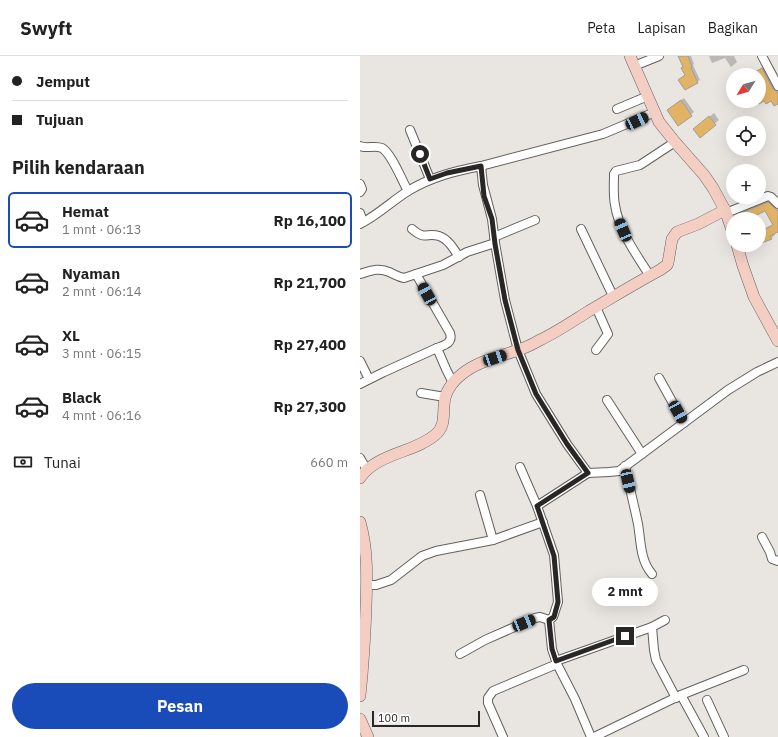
<!DOCTYPE html>
<html lang="id">
<meta charset="utf-8">
<style>
body{margin:0;font-family:"IBM Plex Sans",sans-serif;background:#f6f6f6;color:#222;height:100vh;display:flex;flex-direction:column;font-size:15px;white-space:nowrap}
*{box-sizing:border-box;margin:0}
p{font-size:13px;color:#767676}
.icon{flex:none;width:22px;height:22px;fill:none;stroke:currentColor;stroke-width:2;stroke-linecap:round;stroke-linejoin:round}
.map{position:relative;flex:1;overflow:hidden}
.side{display:flex;flex-direction:column;background:#fff;width:360px}
.side>*{flex:none}
.guide{display:grid;align-content:center;height:88px;padding:0 12px;background:#fff}
.needle{width:26px;rotate:233deg}
.tools{position:absolute;left:366px;top:12px;display:grid;gap:8px}
.tools a{display:grid;place-items:center;width:40px;height:40px;border-radius:50%;background:#fff;box-shadow:0 4px 16px #0002;font-size:20px}
.scale{position:absolute;left:12px;bottom:10px;width:108px;box-sizing:border-box;padding-left:4px;border:2px solid #282725;border-top:0;font-size:11px;line-height:14px;white-space:nowrap;color:#282725;-webkit-text-stroke:3px #fff;paint-order:stroke}
.end{position:absolute;width:18px;height:18px;margin:-9px;border:5px solid #282725;background:#fff;box-shadow:0 0 0 2px #fff}
.from{border-radius:50%}
.bubble{position:absolute;height:28px;border-radius:14px;background:#fff;box-shadow:0 4px 16px #0002;font-size:13px;font-weight:700;line-height:28px;text-align:center}
.car{position:absolute;width:12px;height:24px;margin:-12px -6px;border-radius:5px;box-shadow:0 0 3px 1px #0007;background:linear-gradient(#222 24%,#8ab4d8 0 40%,#222 0 76%,#8ab4d8 0 86%,#222 0)}
.guide b{display:flex;align-items:center;gap:14px;height:38px;font-size:15px}
.guide b+b{border-top:1px solid #e0e0e0}
.guide i{width:10px;height:10px;background:#222}
ul{padding:0;list-style:none}
li{display:flex;align-items:center;gap:12px;height:56px;margin:0 8px 6px;padding:0 4px;border:2px solid transparent;border-radius:6px}
li div{flex:1}
li b{display:block;font-size:15px}
li em{font-style:normal;font-weight:700}
li.on{border-color:#1a4cb9}
li>.icon{width:36px;height:36px;stroke-width:1.5}
h2{padding:0 12px;font-size:18px;line-height:48px}
.pay{display:flex;align-items:center;gap:10px;height:44px;padding:0 12px;font-size:15px}
.pay p{margin-inline-start:auto}
.button{display:flex;gap:8px;margin-top:auto;padding:8px 12px}
.button a{flex:1;height:46px;border-radius:24px;background:#1a4cb9;color:#fff;font-size:16px;font-weight:700;line-height:46px;text-align:center}
header{display:flex;align-items:center;gap:24px;box-sizing:border-box;height:56px;padding:0 20px;background:#fff;border-bottom:1px solid #e0e0e0}
header strong{font-size:19px}
nav{display:flex;gap:22px;margin-inline-start:auto;font-size:14px}
main{display:flex;flex:1;min-height:0}
.map>svg:first-child{display:block}
</style>
<header>
<strong>Swyft</strong>
<nav><a>Peta</a><a>Lapisan</a><a>Bagikan</a></nav>
</header>
<main>
<section class="side">
<div class="guide">
<b><i class="from"></i>Jemput</b>
<b><i></i>Tujuan</b>
</div>
<h2>Pilih kendaraan</h2>
<ul>
<li class="on"><svg class="icon" aria-label="car" viewBox="0 0 24 24"><path d="M5 17H2v-5l4-1 3-4h7l3 4 3 1v5h-3M9 17h6M6 11h13"/><circle cx="7" cy="17" r="2"/><circle cx="17" cy="17" r="2"/></svg><div><b>Hemat</b><p>1 mnt · 06:13</p></div><em>Rp 16,100</em></li>
<li><svg class="icon" aria-label="car" viewBox="0 0 24 24"><path d="M5 17H2v-5l4-1 3-4h7l3 4 3 1v5h-3M9 17h6M6 11h13"/><circle cx="7" cy="17" r="2"/><circle cx="17" cy="17" r="2"/></svg><div><b>Nyaman</b><p>2 mnt · 06:14</p></div><em>Rp 21,700</em></li>
<li><svg class="icon" aria-label="car" viewBox="0 0 24 24"><path d="M5 17H2v-5l4-1 3-4h7l3 4 3 1v5h-3M9 17h6M6 11h13"/><circle cx="7" cy="17" r="2"/><circle cx="17" cy="17" r="2"/></svg><div><b>XL</b><p>3 mnt · 06:15</p></div><em>Rp 27,400</em></li>
<li><svg class="icon" aria-label="car" viewBox="0 0 24 24"><path d="M5 17H2v-5l4-1 3-4h7l3 4 3 1v5h-3M9 17h6M6 11h13"/><circle cx="7" cy="17" r="2"/><circle cx="17" cy="17" r="2"/></svg><div><b>Black</b><p>4 mnt · 06:16</p></div><em>Rp 27,300</em></li>
</ul>
<div class="pay"><svg class="icon" aria-label="cash" viewBox="0 0 24 24"><path d="M3 7h18v10H3z"/><circle cx="12" cy="12" r="2"/></svg>Tunai<p>660 m</p></div>
<div class="button"><a>Pesan</a></div>
</section>
<div class="map">
<svg width="418" height="681" viewBox="0 0 418 681">
<rect width="100%" height="100%" fill="#e9e6e2"/>
<g fill="#0003">
<polygon points="319,0 331,0 334,8 333,9 340,24 325,32 324,11"/>
<polygon points="349,0 374,0 377,6 371,11 365,2 352,7"/>
<polygon points="405,10 418,31 418,47 411,44 404,44 395,49 392,45 399,45 399,19 390,19"/>
<polygon points="324,42 334,56 318,68 311,52"/>
<polygon points="354,57 359,64 340,80 339,69"/>
<polygon points="401,121 406,129 399,134 399,122"/>
<polygon points="412,143 418,148 418,174 414,177 415,179 411,182 399,188 399,178 405,172 414,168 405,154 387,163 377,163 375,160 379,156"/>
<polygon points="385,189 396,189 386,193"/>
</g>
<g fill="#e2b364" stroke="#a09e9a">
<polygon points="318,0 328,0 332,11 331,12 338,27 325,34 318,24 325,19 321,12 323,11"/>
<polygon points="402,12 413,33 418,37 418,48 414,50 411,45 406,48 404,45 399,48 399,19 390,19"/>
<polygon points="321,44 332,60 318,70 307,54"/>
<polygon points="349,60 356,69 340,82 333,73"/>
<polygon points="408,146 418,155 418,176 410,180 412,183 399,188 399,176 413,169 405,155 389,163 376,163 374,160"/>
</g>
<g fill="none" stroke-linecap="round" stroke-linejoin="round">
<g stroke="#63615d" stroke-width="10">
<g id="street">
<polyline points="402,0 418,30"/>
<polyline points="274,10 299,0"/>
<polyline points="257,53 288,40"/>
<polyline points="50,74 70,123"/>
<path d="M0,90C7,93 15,89 22,92C32,98 42,125 48,135"/>
<polyline points="121,110 243,78 295,56"/>
<polyline points="0,128 2,133 0,136"/>
<polyline points="0,157 3,166"/>
<polyline points="366,157 408,140 411,141 418,148"/>
<path d="M0,168C18,159 32,145 48,135C71,121 95,115 121,110L123,129L132,163L135,187L145,244L158,294L176,338L207,388L228,417L177,450L194,499L198,546L193,561L189,564L180,561L175,562L125,584L100,598"/>
<path d="M52,173C66,185 66,176 79,180C88,183 94,193 99,201"/>
<polyline points="221,173 253,240"/>
<polyline points="134,181 175,164"/>
<path d="M0,218C10,215 19,211 29,216C34,218 38,221 44,222L83,209L107,196L135,187"/>
<path d="M56,218L90,277C93,287 85,289 77,292"/>
<path d="M290,220C276,198 259,175 255,149C253,139 254,128 254,118L256,115L280,109L315,86"/>
<polyline points="236,294 248,278 236,251"/>
<polyline points="0,305 9,323"/>
<polyline points="299,322 324,367"/>
<polyline points="0,328 24,316 77,292 86,313 93,327"/>
<polyline points="61,337 85,341"/>
<polyline points="247,344 282,398"/>
<polyline points="0,402 7,414"/>
<path d="M265,410C269,429 274,449 278,468C281,486 280,504 292,518"/>
<polyline points="160,411 177,450"/>
<polyline points="228,417 249,416 259,415 368,334 397,316 418,306"/>
<polyline points="120,439 133,484"/>
<polyline points="402,481 410,496 412,503 418,505"/>
<polyline points="7,529 16,529 31,524 62,500 76,495 133,484 183,466"/>
<polyline points="189,564 192,593 197,608 215,643 231,681"/>
<polyline points="305,564 292,571 294,594 296,604 316,642"/>
<polyline points="196,605 292,571"/>
<polyline points="321,639 344,681"/>
<polyline points="347,644 364,681"/>
<polyline points="143,681 128,647 128,642 133,635 197,608"/>
<polyline points="234,681 321,639 384,614"/>
</g>
</g>
<g stroke="#63615d" stroke-width="12">
<g id="secondary">
<polyline points="365,154 373,177"/>
<polyline points="377,189 383,210 394,241 418,285"/>
<path d="M0,422C17,397 54,397 75,379C87,370 82,355 85,342C87,333 95,323 102,318C118,305 139,301 158,294C165,292 173,288 180,284C197,276 213,265 229,255C253,241 276,227 300,214L307,209L308,207L312,183L317,176L338,168L365,154L353,132L344,119L315,86L299,66L270,0"/>
<path d="M0,466C8,494 7,522 6,551C5,581 3,611 0,640"/>
<polyline points="0,663 8,681"/>
</g>
</g>
<use href="#street" stroke="#fff" stroke-width="8"/>
<use href="#secondary" stroke="#f4cdc3" stroke-width="11"/>
</g>
<g fill="none" stroke-linecap="round" stroke-linejoin="round">
<polyline stroke="#282725" stroke-width="5" points="60,98 70,123 87,117 121,110 124,140 132,163 135,188 145,244 158,294 176,338 207,388 228,417 177,450 194,500 198,546 194,561 189,564 192,593 196,605 265,580"/>
</g>
</svg>
<div class="tools">
<a><svg class="needle" viewBox="-14 -14 28 28"><path d="M0-13l5 13h-10z" fill="#e53935"/><path d="M0 13l5-13h-10z" fill="#767676"/></svg></a>
<a><svg class="icon" aria-label="locate" viewBox="0 0 24 24"><circle cx="12" cy="12" r="6"/><path d="M12 2v4M12 18v4M2 12h4M18 12h4"/></svg></a>
<a>+</a>
<a>−</a>
</div>
<div class="scale">100 m</div>
<i class="end from" style="left:60px;top:98px"></i>
<i class="end" style="left:265px;top:580px"></i>
<div class="bubble" style="left:232px;top:522px;width:66px">2 mnt</div>
<i class="car" style="left:277px;top:65px;rotate:65deg"></i>
<i class="car" style="left:263px;top:174px;rotate:337deg"></i>
<i class="car" style="left:67px;top:238px;rotate:331deg"></i>
<i class="car" style="left:135px;top:302px;rotate:72deg"></i>
<i class="car" style="left:318px;top:356px;rotate:151deg"></i>
<i class="car" style="left:268px;top:425px;rotate:167deg"></i>
<i class="car" style="left:164px;top:567px;rotate:68deg"></i>
</div>
</main>
